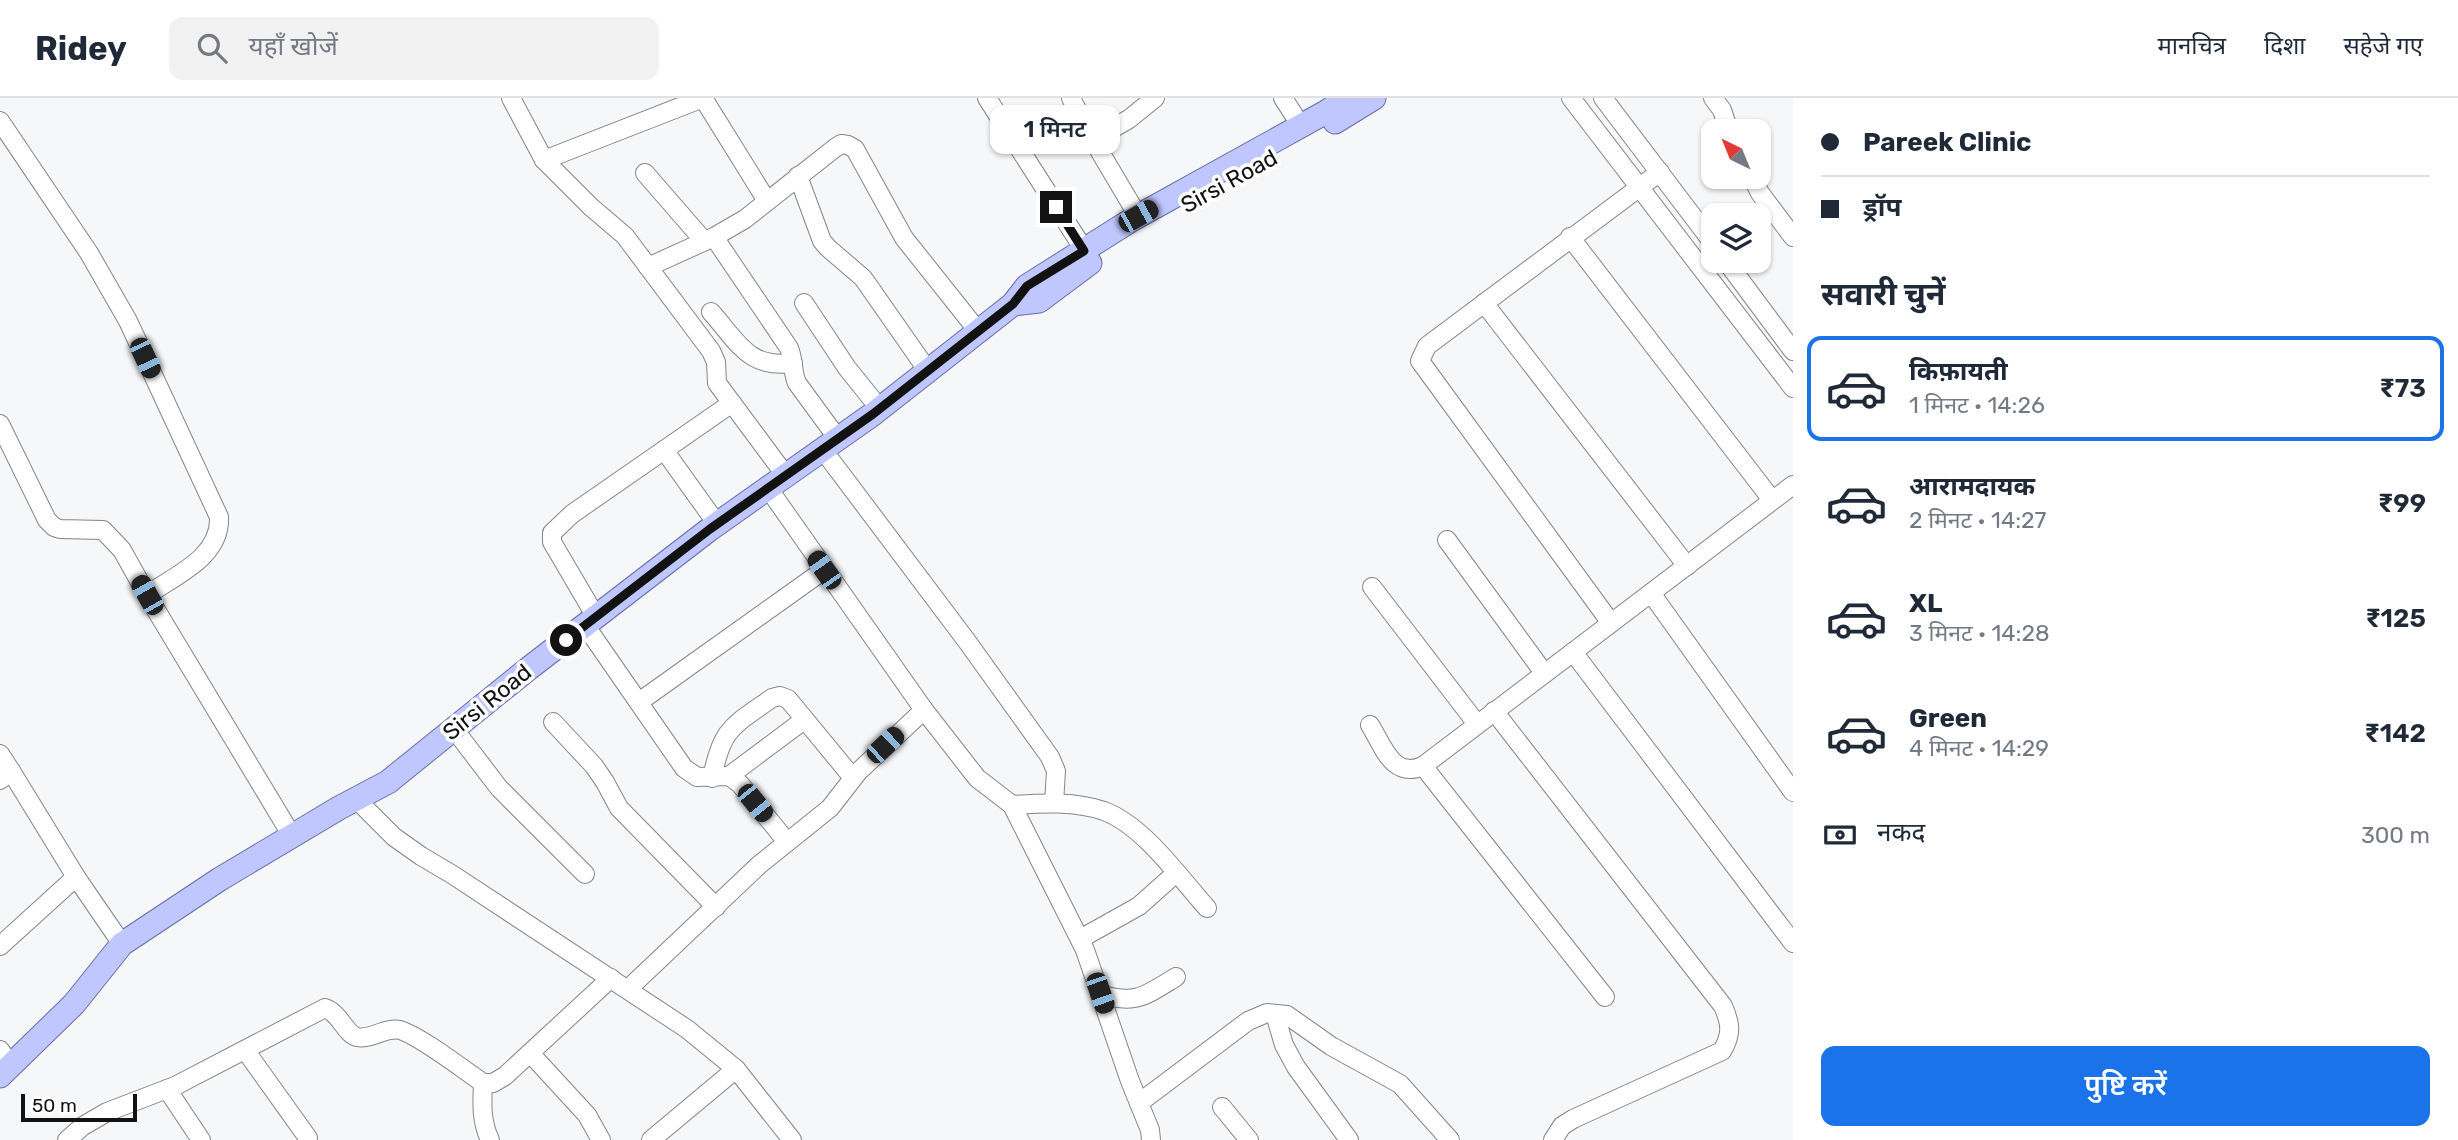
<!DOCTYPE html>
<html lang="hi">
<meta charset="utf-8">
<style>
body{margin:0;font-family:Rubik,"Noto Sans Devanagari",sans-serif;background:#f2f2f3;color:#1f2937;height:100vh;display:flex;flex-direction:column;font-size:26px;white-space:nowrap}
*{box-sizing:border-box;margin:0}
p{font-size:23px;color:#747a83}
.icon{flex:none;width:38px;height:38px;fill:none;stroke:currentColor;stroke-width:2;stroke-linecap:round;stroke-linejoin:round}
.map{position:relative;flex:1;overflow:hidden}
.panel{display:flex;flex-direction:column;background:#fff;width:665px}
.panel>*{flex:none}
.guide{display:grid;align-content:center;height:154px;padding:0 28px;background:#fff}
.needle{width:46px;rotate:317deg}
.tools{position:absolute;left:1701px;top:21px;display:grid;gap:14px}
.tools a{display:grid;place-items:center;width:70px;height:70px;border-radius:14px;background:#fff;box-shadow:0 2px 5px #0004;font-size:35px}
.scale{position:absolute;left:21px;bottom:18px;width:116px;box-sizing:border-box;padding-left:7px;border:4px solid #121213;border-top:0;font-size:19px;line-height:24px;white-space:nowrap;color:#121213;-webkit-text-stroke:5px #fff;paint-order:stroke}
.end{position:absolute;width:32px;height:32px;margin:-16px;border:9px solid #121213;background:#fff;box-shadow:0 0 0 4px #fff}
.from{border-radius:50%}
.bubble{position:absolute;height:49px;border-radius:14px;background:#fff;box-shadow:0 2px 5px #0004;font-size:23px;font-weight:600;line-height:49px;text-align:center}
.car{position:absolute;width:21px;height:42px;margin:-21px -10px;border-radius:9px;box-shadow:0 0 5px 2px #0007;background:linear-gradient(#222 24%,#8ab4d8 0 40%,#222 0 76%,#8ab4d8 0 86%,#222 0)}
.guide b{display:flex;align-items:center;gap:24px;height:66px;font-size:26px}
.guide b+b{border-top:2px solid #e0e1e3}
.guide i{width:18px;height:18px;background:#1f2937}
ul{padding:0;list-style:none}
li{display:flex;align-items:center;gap:21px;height:105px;margin:0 14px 10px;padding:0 14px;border:4px solid transparent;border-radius:14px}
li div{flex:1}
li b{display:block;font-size:26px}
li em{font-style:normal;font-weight:600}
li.current{border-color:#1a73e8}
li>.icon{width:63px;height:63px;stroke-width:1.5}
h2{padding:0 28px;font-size:32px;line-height:84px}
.pay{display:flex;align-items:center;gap:18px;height:77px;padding:0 28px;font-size:26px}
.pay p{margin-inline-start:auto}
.button{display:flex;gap:14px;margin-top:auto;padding:14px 28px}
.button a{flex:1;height:80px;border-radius:14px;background:#1a73e8;color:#fff;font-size:28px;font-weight:600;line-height:80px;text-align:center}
header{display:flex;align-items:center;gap:42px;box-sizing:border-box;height:98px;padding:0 35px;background:#fff;border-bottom:2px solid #e0e1e3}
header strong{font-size:33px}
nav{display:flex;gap:38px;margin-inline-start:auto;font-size:24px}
.search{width:490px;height:63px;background:#f2f2f3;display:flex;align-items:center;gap:18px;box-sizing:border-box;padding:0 24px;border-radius:14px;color:#747a83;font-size:26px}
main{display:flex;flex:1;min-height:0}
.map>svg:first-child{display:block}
</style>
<header>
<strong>Ridey</strong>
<div class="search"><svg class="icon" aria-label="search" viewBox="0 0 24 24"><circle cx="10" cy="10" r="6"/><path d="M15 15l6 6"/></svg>यहाँ खोजें</div>
<nav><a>मानचित्र</a><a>दिशा</a><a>सहेजे गए</a></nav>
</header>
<main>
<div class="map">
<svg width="1793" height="1042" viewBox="0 0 1793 1042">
<rect width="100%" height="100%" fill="#f5f7f8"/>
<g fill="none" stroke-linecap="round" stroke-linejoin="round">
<g stroke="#838586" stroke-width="20">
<g id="minor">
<polyline points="511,0 544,62 591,109 625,138 711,253 716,264 717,285 786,378"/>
<polyline points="703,0 767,103"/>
<polyline points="987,0 1090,161"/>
<polyline points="1071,0 1093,42 1138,118"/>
<polyline points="1283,0 1301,28"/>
<polyline points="1571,0 1793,290"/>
<polyline points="1603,0 1713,145"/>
<polyline points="1713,0 1722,12 1729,33"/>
<path d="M0,23L89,155L128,223L219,419C221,459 176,477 147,497L292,738"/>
<polyline points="1093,42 1129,21 1155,0"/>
<polyline points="544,62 703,0"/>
<polyline points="645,75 704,143"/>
<polyline points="798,78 822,143 828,150 863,180 928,273"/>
<polyline points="1752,79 1760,95 1793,139"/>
<path d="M714,139L789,250C794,262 792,274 797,285L838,341"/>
<polyline points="1570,139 1772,402"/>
<polyline points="1726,163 1793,253"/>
<polyline points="648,169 714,139 745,121 835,50 841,46 848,47 855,51 904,140 978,233"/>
<polyline points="804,205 847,270 880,311"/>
<polyline points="1484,205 1687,468"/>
<path d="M711,214C738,244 748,271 793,265"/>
<polyline points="0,326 47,422 54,429 60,431 103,432 122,452 147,497"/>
<polyline points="664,352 717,426"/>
<polyline points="823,352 966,542 1050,659 1056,673 1054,705"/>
<polyline points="768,390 924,612 977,680 1012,707 1085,852 1130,983 1150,1032 1151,1042"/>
<polyline points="1447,442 1544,575"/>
<polyline points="1372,489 1477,626"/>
<polyline points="1651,495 1793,694"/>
<polyline points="596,519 552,444 552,435 572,416 732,305"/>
<polyline points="1611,525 1420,263 1427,248 1660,74"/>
<polyline points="585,527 684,670 697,679 729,678 740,686 787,744"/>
<polyline points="1573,554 1793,845"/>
<polyline points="639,604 824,472"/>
<path d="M1494,613L1723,908C1731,926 1732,936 1722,953L1573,1021L1562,1028L1553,1042"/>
<polyline points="553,624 594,668 605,684 619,710 716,809"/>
<path d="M1370,627C1384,650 1393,681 1423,668L1793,387"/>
<polyline points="454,631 499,690 585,776"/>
<polyline points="0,656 11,673"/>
<polyline points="1423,668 1605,899"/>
<polyline points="729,678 804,622"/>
<path d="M712,680C722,629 733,628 772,600L780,598L788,601L853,680"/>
<polyline points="0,682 11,673 76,779 122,846"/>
<polyline points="356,701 394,739 421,758 453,777 687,931 736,971 792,1042"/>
<path d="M1012,707C1043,705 1075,703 1104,713C1144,728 1179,779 1207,810"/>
<polyline points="1080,841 1139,808 1176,775"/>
<polyline points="0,848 76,779"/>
<polyline points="628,891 759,767 830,710 858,674 924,612"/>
<path d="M1100,896C1136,907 1145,898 1176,879"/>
<polyline points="1275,916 1284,947 1296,969 1349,1042"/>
<polyline points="0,952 11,967"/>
<polyline points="245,952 308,1040"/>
<polyline points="530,955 587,1017 601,1042"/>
<path d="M483,985C482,1006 481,1023 490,1042"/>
<polyline points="167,991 201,1042"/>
<polyline points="1139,1005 1248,923 1267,915 1287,917 1331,948 1400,986 1450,1042"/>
<polyline points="1222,1009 1249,1042"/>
<path d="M67,1042L83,1028L107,1014L175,988L325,910C340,915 345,936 357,939C371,942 385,929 400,932C420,938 464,972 483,985H493L505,978L611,880"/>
<polyline points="651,1042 736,971"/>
</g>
</g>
<g stroke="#686eac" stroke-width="25">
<g id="major">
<polyline points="1335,24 1374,0"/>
<polyline points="1013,206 1039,203 1090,165"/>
<polyline points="0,978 74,906 122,846 220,781 339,710 388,684 528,571 710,431 873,316 1013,206 1027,188 1133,121 1326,14 1347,0"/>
</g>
</g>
<use href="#minor" stroke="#fff" stroke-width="18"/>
<use href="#major" stroke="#c0c6fe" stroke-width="23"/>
</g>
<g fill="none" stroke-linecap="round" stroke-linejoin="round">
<polyline stroke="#121213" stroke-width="9" points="566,542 710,431 873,316 1013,206 1027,188 1084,153 1056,109"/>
</g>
<g text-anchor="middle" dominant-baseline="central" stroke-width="7" stroke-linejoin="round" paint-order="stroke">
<g font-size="23" fill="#121213" stroke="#fff">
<text transform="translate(1229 83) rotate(-29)">Sirsi Road</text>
<text transform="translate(487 604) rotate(-39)">Sirsi Road</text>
</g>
</g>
</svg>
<div class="tools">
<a><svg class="needle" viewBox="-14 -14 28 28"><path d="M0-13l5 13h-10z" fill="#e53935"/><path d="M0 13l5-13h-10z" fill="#747a83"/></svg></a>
<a><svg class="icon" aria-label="layers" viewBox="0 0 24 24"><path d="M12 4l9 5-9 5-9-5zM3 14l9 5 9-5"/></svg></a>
</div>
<div class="scale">50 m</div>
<i class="end from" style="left:566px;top:542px"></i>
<i class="end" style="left:1056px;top:109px"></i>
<div class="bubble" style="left:990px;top:7px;width:130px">1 मिनट</div>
<i class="car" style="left:1138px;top:118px;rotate:61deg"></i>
<i class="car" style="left:145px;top:260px;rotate:155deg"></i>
<i class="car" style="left:824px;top:472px;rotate:325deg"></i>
<i class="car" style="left:147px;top:497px;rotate:330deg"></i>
<i class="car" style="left:885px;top:647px;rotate:47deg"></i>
<i class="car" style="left:755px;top:705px;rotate:141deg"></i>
<i class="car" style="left:1100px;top:895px;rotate:161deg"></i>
</div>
<section class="panel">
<div class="guide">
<b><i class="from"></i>Pareek Clinic</b>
<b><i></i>ड्रॉप</b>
</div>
<h2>सवारी चुनें</h2>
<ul>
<li class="current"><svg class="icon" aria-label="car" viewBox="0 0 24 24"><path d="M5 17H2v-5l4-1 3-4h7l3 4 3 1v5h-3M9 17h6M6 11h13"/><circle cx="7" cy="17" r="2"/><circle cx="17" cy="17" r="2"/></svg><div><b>किफ़ायती</b><p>1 मिनट · 14:26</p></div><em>₹73</em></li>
<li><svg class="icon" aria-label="car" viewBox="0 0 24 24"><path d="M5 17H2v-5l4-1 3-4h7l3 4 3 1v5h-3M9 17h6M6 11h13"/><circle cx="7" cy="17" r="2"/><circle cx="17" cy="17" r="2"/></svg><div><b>आरामदायक</b><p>2 मिनट · 14:27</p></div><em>₹99</em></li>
<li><svg class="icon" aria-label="car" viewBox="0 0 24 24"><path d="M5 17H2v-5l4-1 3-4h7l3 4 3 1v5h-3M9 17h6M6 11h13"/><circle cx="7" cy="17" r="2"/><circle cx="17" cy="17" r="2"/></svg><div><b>XL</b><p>3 मिनट · 14:28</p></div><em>₹125</em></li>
<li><svg class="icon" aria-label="car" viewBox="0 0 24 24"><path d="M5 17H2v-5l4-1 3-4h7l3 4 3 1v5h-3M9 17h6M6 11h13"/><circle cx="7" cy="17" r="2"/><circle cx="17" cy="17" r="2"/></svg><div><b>Green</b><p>4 मिनट · 14:29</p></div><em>₹142</em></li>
</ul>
<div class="pay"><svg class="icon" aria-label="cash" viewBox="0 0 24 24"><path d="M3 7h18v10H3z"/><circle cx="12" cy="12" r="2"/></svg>नकद<p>300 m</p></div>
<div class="button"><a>पुष्टि करें</a></div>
</section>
</main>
